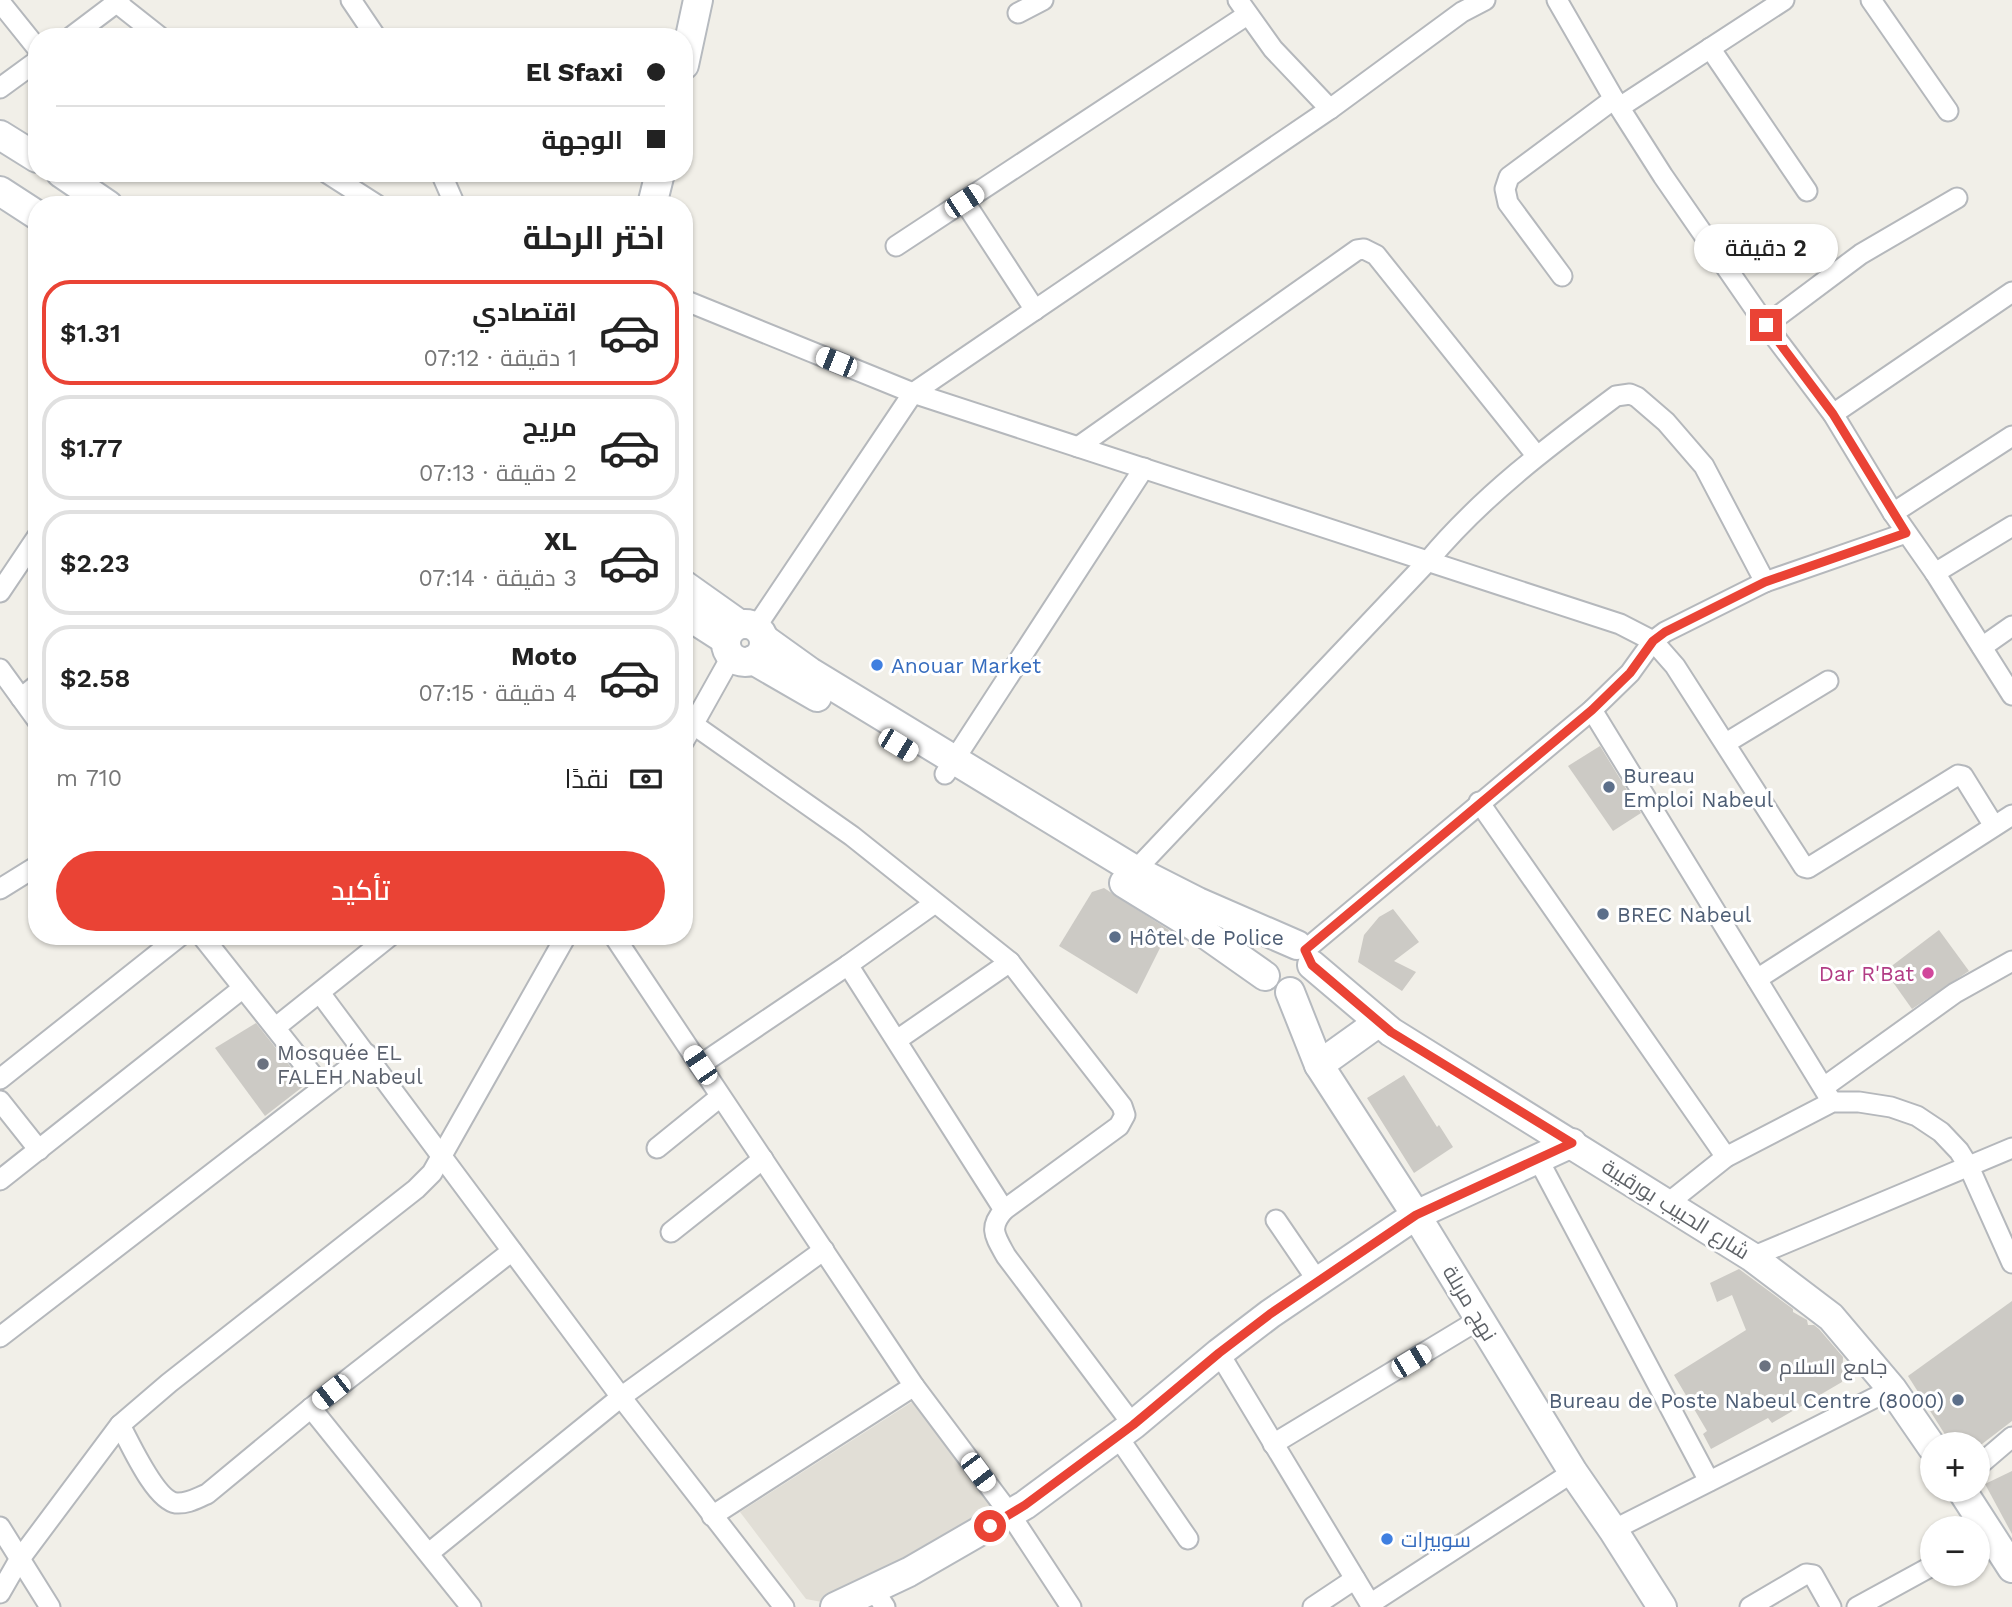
<!DOCTYPE html>
<html lang="ar">
<meta charset="utf-8">
<style>
body{margin:0;font-family:"Work Sans",Cairo,sans-serif;background:#f6f6f6;color:#222;direction:rtl;height:100vh;display:flex;flex-direction:column;font-size:26px;white-space:nowrap}
*{box-sizing:border-box;margin:0}
p{font-size:23px;color:#767676}
.icon{flex:none;width:38px;height:38px;fill:none;stroke:currentColor;stroke-width:2;stroke-linecap:round;stroke-linejoin:round}
.map{position:relative;flex:1;overflow:hidden;direction:ltr}
.side{position:absolute;left:28px;top:196px;width:665px;height:749px;display:flex;flex-direction:column;background:#fff;border-radius:28px;box-shadow:0 2px 5px #0004;direction:rtl}
.side>*{flex:none}
.top-card{position:absolute;left:28px;top:28px;width:665px;height:154px;border-radius:28px;box-shadow:0 2px 5px #0004;direction:rtl;display:grid;align-content:center;height:154px;padding:0 28px;background:#fff}
.tools{position:absolute;left:1920px;top:1432px;display:grid;gap:14px}
.tools a{display:grid;place-items:center;width:70px;height:70px;border-radius:50%;background:#fff;box-shadow:0 2px 5px #0004;font-size:35px}
.end{position:absolute;width:32px;height:32px;margin:-16px;border:9px solid #ea4335;background:#fff;box-shadow:0 0 0 4px #fff}
.from{border-radius:50%}
.bubble{position:absolute;height:49px;border-radius:24px;background:#fff;box-shadow:0 2px 5px #0004;font-size:23px;font-weight:600;line-height:49px;text-align:center;direction:rtl}
.car{position:absolute;width:21px;height:42px;margin:-21px -10px;border-radius:9px;box-shadow:0 0 5px 2px #0007;background:linear-gradient(#fff 24%,#345 0 40%,#fff 0 76%,#345 0 86%,#fff 0)}
.top-card b{display:flex;align-items:center;gap:24px;height:66px;font-size:26px}
.top-card b+b{border-top:2px solid #e0e0e0}
.top-card i{width:18px;height:18px;background:#222}
ul{padding:0;list-style:none}
li{display:flex;align-items:center;gap:21px;height:105px;margin:0 14px 10px;padding:0 14px;border:4px solid #e0e0e0;border-radius:28px}
li div{flex:1}
li b{display:block;font-size:26px}
li em{font-style:normal;font-weight:600}
li.on{border-color:#ea4335}
li>.icon{width:63px;height:63px;stroke-width:1.5}
h2{padding:0 28px;font-size:32px;line-height:84px}
.pay{display:flex;align-items:center;gap:18px;height:77px;padding:0 28px;font-size:26px}
.pay p{margin-inline-start:auto}
.primary-button{display:flex;gap:14px;margin-top:auto;padding:14px 28px}
.primary-button a{flex:1;height:80px;border-radius:42px;background:#ea4335;color:#fff;font-size:28px;font-weight:600;line-height:80px;text-align:center}
.map>svg:first-child{display:block}
</style>
<div class="map">
<svg width="2012" height="1607" viewBox="0 0 2012 1607">
<rect width="100%" height="100%" fill="#f1efe8"/>
<polygon fill="#e1ded6" points="926,1393 1010,1505 827,1603 806,1599 740,1512"/>
<g fill="#cccac5">
<polygon points="1600,746 1641,813 1613,831 1568,766"/>
<polygon points="1104,888 1169,930 1137,994 1059,946 1092,892"/>
<polygon points="1393,909 1419,942 1394,961 1416,972 1402,991 1358,962 1364,935 1379,917"/>
<polygon points="1939,930 1969,971 1912,1009 1885,971"/>
<polygon points="256,1023 305,1085 265,1116 215,1048"/>
<polygon points="1404,1075 1437,1127 1439,1125 1453,1147 1414,1173 1367,1098"/>
<polygon points="1739,1269 1793,1309 1793,1312 1807,1320 1808,1325 1814,1325 1819,1329 1843,1357 1842,1382 1772,1423 1768,1418 1711,1449 1703,1434 1707,1431 1674,1375 1746,1330 1732,1295 1717,1302 1710,1283"/>
<polygon points="2012,1301 2012,1421 1982,1444 1951,1444 1908,1376"/>
<polygon points="2012,1471 2012,1534 1985,1484"/>
</g>
<g fill="none" stroke-linecap="round" stroke-linejoin="round">
<g stroke="#b5b8bc" stroke-width="23">
<g id="street">
<polyline points="351,0 376,37"/>
<polyline points="1238,0 1273,49 1330,109"/>
<polyline points="1557,0 1614,99 1663,176 1766,325 1833,414 1893,513 1935,573 2012,695"/>
<polyline points="1871,0 1948,111"/>
<polyline points="0,2 37,48"/>
<polyline points="117,3 160,37"/>
<polyline points="1018,13 1043,0"/>
<polyline points="71,37 120,0"/>
<polyline points="1710,48 1807,191"/>
<polyline points="0,88 37,61"/>
<polyline points="1620,107 1784,0"/>
<polyline points="327,173 377,205"/>
<polyline points="441,173 455,205"/>
<polyline points="964,201 1035,310"/>
<polyline points="896,246 1247,15"/>
<polyline points="1562,276 1508,203 1505,189 1509,177 1614,99"/>
<polyline points="684,300 913,393 1620,624 1653,641 1675,666 1804,867 1808,868 1958,775 1963,776 1994,826"/>
<polyline points="1766,325 1861,254 1957,198"/>
<polyline points="1833,414 2012,292"/>
<polyline points="1078,447 1357,250 1364,249 1376,255 1536,455"/>
<polyline points="1893,513 2012,436"/>
<polyline points="1935,573 2012,526"/>
<polyline points="0,592 37,537"/>
<polyline points="756,627 913,393 1330,109 1462,12 1485,0"/>
<polyline points="1982,647 2012,626"/>
<polyline points="0,669 37,720"/>
<polyline points="21,698 37,685"/>
<polyline points="1592,710 1832,1102"/>
<polyline points="694,725 852,836 1010,962 1122,1106 1125,1115 1119,1126 1004,1210"/>
<polyline points="684,741 731,657"/>
<polyline points="1726,743 1828,681"/>
<polyline points="945,774 1144,468"/>
<polyline points="1479,802 1726,1157"/>
<path d="M1129,877L1428,561C1482,496 1549,446 1616,396L1630,394L1637,397L1666,422L1704,466L1765,582"/>
<polyline points="0,889 37,866"/>
<path d="M935,903L848,965L1004,1210C988,1228 995,1236 1006,1256L1133,1425"/>
<polyline points="202,936 322,1087"/>
<polyline points="614,936 914,1386 1010,1514 1071,1607"/>
<polyline points="1305,950 1592,710 1630,673 1653,641 1665,632 1765,582 1906,533"/>
<polyline points="1757,979 2012,815"/>
<polyline points="320,993 621,1397 784,1607"/>
<polyline points="276,1027 390,936"/>
<polyline points="897,1040 1010,962"/>
<polyline points="700,1065 848,965"/>
<polyline points="0,1079 180,936"/>
<polyline points="1824,1087 1955,993 2012,961"/>
<polyline points="0,1101 39,1150"/>
<polyline points="657,1148 720,1097"/>
<polyline points="1538,1159 1709,1481"/>
<polyline points="0,1180 243,988"/>
<polyline points="1667,1204 1726,1157 1832,1102 1859,1102 1891,1107 1917,1116 1941,1132 1959,1151 1969,1167 2012,1263"/>
<polyline points="1276,1220 1319,1283"/>
<polyline points="671,1232 763,1159"/>
<polyline points="1752,1257 2012,1148"/>
<polyline points="0,1337 367,1054"/>
<polyline points="1219,1353 1372,1607"/>
<polyline points="311,1408 471,1607"/>
<path d="M120,1425C130,1443 155,1500 176,1503C188,1504 197,1498 207,1494L311,1408L512,1251"/>
<polyline points="1118,1437 1188,1539"/>
<polyline points="1273,1444 1480,1319"/>
<polyline points="1978,1466 2012,1437"/>
<polyline points="712,1516 914,1386"/>
<polyline points="0,1527 50,1607"/>
<polyline points="1613,1530 1892,1389"/>
<polyline points="429,1553 621,1397 824,1250"/>
<polyline points="873,1589 885,1607"/>
<polyline points="0,1593 19,1560 120,1425 169,1383 416,1189 432,1173 566,936"/>
<polyline points="1370,1604 1573,1472"/>
<polyline points="1313,1607 1355,1579"/>
<polyline points="1750,1607 1806,1574 1813,1575 1831,1607"/>
<polyline points="1857,1607 1932,1566"/>
</g>
</g>
<g stroke="#b6babf" stroke-width="32">
<g id="secondary">
<polyline points="684,65 698,0"/>
<polyline points="0,135 37,158"/>
<polyline points="61,173 108,205"/>
<polyline points="0,191 37,215"/>
<polyline points="652,205 660,173"/>
<polyline points="684,585 739,624"/>
<polyline points="684,613 726,640"/>
<circle cx="745" cy="643" r="19"/>
<polyline points="764,639 810,672 1135,870 1198,902 1297,945"/>
<polyline points="753,660 817,697"/>
<polyline points="1124,883 1194,926 1265,976"/>
<polyline points="1312,965 1391,1032 1752,1257 1831,1317 1892,1389 1932,1447"/>
<polyline points="1290,992 1319,1065 1416,1215 1573,1472 1613,1530 1662,1607"/>
<polyline points="1319,1065 1379,1022"/>
<polyline points="1961,1489 2012,1568"/>
<polyline points="835,1607 909,1572 1025,1505 1133,1425 1219,1353 1270,1314 1416,1215 1572,1143"/>
</g>
</g>
<use href="#street" stroke="#fff" stroke-width="19"/>
<use href="#secondary" stroke="#fff" stroke-width="28"/>
</g>
<g fill="none" stroke-linecap="round" stroke-linejoin="round">
<polyline stroke="#ea4335" stroke-width="9" points="990,1526 1025,1505 1133,1425 1219,1353 1270,1314 1416,1215 1572,1143 1391,1032 1312,965 1305,950 1592,710 1630,673 1653,641 1665,632 1765,582 1906,533 1833,414 1766,325"/>
</g>
<g fill="#3f7fe0" stroke="#fff" stroke-width="2.5">
<circle cx="877" cy="665" r="7"/>
<circle cx="1387" cy="1539" r="7"/>
</g>
<g fill="#5c6f8a" stroke="#fff" stroke-width="2.5">
<circle cx="1609" cy="787" r="7"/>
<circle cx="1603" cy="914" r="7"/>
<circle cx="1115" cy="937" r="7"/>
<circle cx="1958" cy="1400" r="7"/>
</g>
<circle fill="#d1479c" stroke="#fff" stroke-width="2.5" cx="1928" cy="973" r="7"/>
<g fill="#6b7280" stroke="#fff" stroke-width="2.5">
<circle cx="263" cy="1064" r="7"/>
<circle cx="1765" cy="1366" r="7"/>
</g>
<g text-anchor="middle" dominant-baseline="central" stroke-width="6" stroke-linejoin="round" paint-order="stroke">
<g font-size="21" fill="#366cbe" stroke="#fff" text-anchor="start">
<text x="891" y="665">Anouar Market</text>
<text x="1401" y="1539">سوبيرات</text>
</g>
<g font-size="21" fill="#4e5e75" stroke="#fff" text-anchor="start">
<text x="1623" y="775">Bureau<tspan x="1623" dy="24">Emploi Nabeul</tspan></text>
<text x="1617" y="914">BREC Nabeul</text>
<text x="1129" y="937">Hôtel de Police</text>
<text x="1944" y="1400" text-anchor="end">Bureau de Poste Nabeul Centre (8000)</text>
</g>
<g font-size="21" fill="#b23c85" stroke="#fff" text-anchor="end">
<text x="1914" y="973">Dar R'Bat</text>
</g>
<g font-size="21" fill="#5b616d" stroke="#fff" text-anchor="start">
<text x="277" y="1052">Mosquée EL<tspan x="277" dy="24">FALEH Nabeul</tspan></text>
<text x="1779" y="1366">جامع السلام</text>
</g>
<g font-size="21" fill="#5f6368" stroke="#fff">
<text transform="translate(1676 1209) rotate(32)">شارع الحبيب بورقيبة</text>
<text transform="translate(1470 1303) rotate(59)">نهج مربلة</text>
</g>
</g>
</svg>
<div class="tools">
<a>+</a>
<a>−</a>
</div>
<i class="end from" style="left:990px;top:1526px"></i>
<i class="end" style="left:1766px;top:325px"></i>
<div class="bubble" style="left:1694px;top:224px;width:144px">2 دقيقة</div>
<i class="car" style="left:964px;top:201px;rotate:57deg"></i>
<i class="car" style="left:836px;top:362px;rotate:292deg"></i>
<i class="car" style="left:898px;top:745px;rotate:121deg"></i>
<i class="car" style="left:700px;top:1065px;rotate:326deg"></i>
<i class="car" style="left:1411px;top:1361px;rotate:59deg"></i>
<i class="car" style="left:331px;top:1392px;rotate:232deg"></i>
<i class="car" style="left:978px;top:1472px;rotate:143deg"></i>
<div class="top-card">
<b><i class="from"></i>El Sfaxi</b>
<b><i></i>الوجهة</b>
</div>
<section class="side">
<h2>اختر الرحلة</h2>
<ul>
<li class="on"><svg class="icon" aria-label="car" viewBox="0 0 24 24"><path d="M5 17H2v-5l4-1 3-4h7l3 4 3 1v5h-3M9 17h6M6 11h13"/><circle cx="7" cy="17" r="2"/><circle cx="17" cy="17" r="2"/></svg><div><b>اقتصادي</b><p>1 دقيقة · 07:12</p></div><em>$1.31</em></li>
<li><svg class="icon" aria-label="car" viewBox="0 0 24 24"><path d="M5 17H2v-5l4-1 3-4h7l3 4 3 1v5h-3M9 17h6M6 11h13"/><circle cx="7" cy="17" r="2"/><circle cx="17" cy="17" r="2"/></svg><div><b>مريح</b><p>2 دقيقة · 07:13</p></div><em>$1.77</em></li>
<li><svg class="icon" aria-label="car" viewBox="0 0 24 24"><path d="M5 17H2v-5l4-1 3-4h7l3 4 3 1v5h-3M9 17h6M6 11h13"/><circle cx="7" cy="17" r="2"/><circle cx="17" cy="17" r="2"/></svg><div><b>XL</b><p>3 دقيقة · 07:14</p></div><em>$2.23</em></li>
<li><svg class="icon" aria-label="car" viewBox="0 0 24 24"><path d="M5 17H2v-5l4-1 3-4h7l3 4 3 1v5h-3M9 17h6M6 11h13"/><circle cx="7" cy="17" r="2"/><circle cx="17" cy="17" r="2"/></svg><div><b>Moto</b><p>4 دقيقة · 07:15</p></div><em>$2.58</em></li>
</ul>
<div class="pay"><svg class="icon" aria-label="cash" viewBox="0 0 24 24"><path d="M3 7h18v10H3z"/><circle cx="12" cy="12" r="2"/></svg>نقدًا<p>710 m</p></div>
<div class="primary-button"><a>تأكيد</a></div>
</section>
</div>
